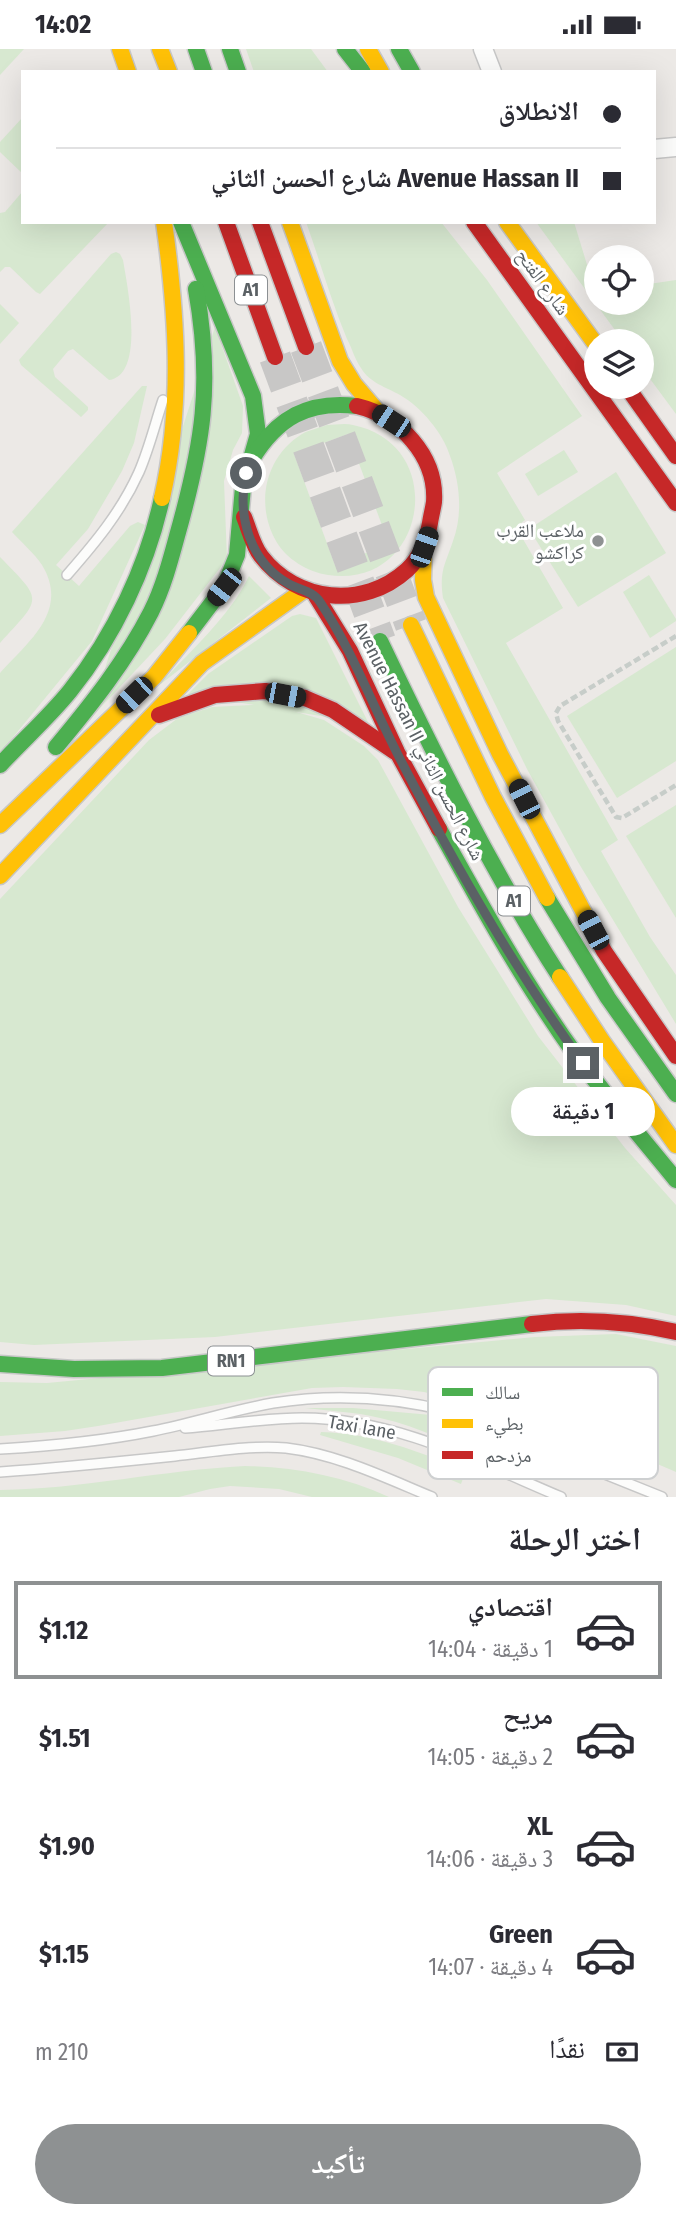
<!DOCTYPE html>
<html lang="ar">
<meta charset="utf-8">
<style>
body{margin:0;font-family:"Fira Sans Condensed","Noto Naskh Arabic",sans-serif;background:#f7f7f7;color:#2b2b33;direction:rtl;height:100vh;display:flex;flex-direction:column;font-size:26px;white-space:nowrap}
*{box-sizing:border-box;margin:0}
p{font-size:23px;color:#7c7c81}
.icon{flex:none;width:38px;height:38px;fill:none;stroke:currentColor;stroke-width:2;stroke-linecap:round;stroke-linejoin:round}
.map{position:relative;height:1448px;overflow:hidden;direction:ltr}
.details{display:flex;flex-direction:column;background:#fff;flex:1}
.details>*{flex:none}
.banner{position:absolute;left:21px;top:21px;width:635px;height:154px;border-radius:0px;box-shadow:0 7px 28px #0002;direction:rtl;display:grid;align-content:center;height:154px;padding:0 35px;background:#fff}
.fabs{position:absolute;left:584px;top:196px;display:grid;gap:14px}
.fabs a{display:grid;place-items:center;width:70px;height:70px;border-radius:50%;background:#fff;box-shadow:0 7px 28px #0002;font-size:35px}
.end{position:absolute;width:32px;height:32px;margin:-16px;border:9px solid #5b6165;background:#fff;box-shadow:0 0 0 4px #fff}
.from{border-radius:50%}
.bubble{position:absolute;height:49px;border-radius:24px;background:#fff;box-shadow:0 7px 28px #0002;font-size:23px;font-weight:700;line-height:49px;text-align:center;direction:rtl}
.car{position:absolute;width:21px;height:42px;margin:-21px -10px;border-radius:9px;box-shadow:0 0 5px 2px #0007;background:linear-gradient(#222 24%,#8ab4d8 0 40%,#222 0 76%,#8ab4d8 0 86%,#222 0)}
.banner b{display:flex;align-items:center;gap:24px;height:66px;font-size:26px}
.banner b+b{border-top:2px solid #e1e1e2}
.banner i{width:18px;height:18px;background:#2b2b33}
ul{padding:0;list-style:none}
li{display:flex;align-items:center;gap:21px;height:98px;margin:0 14px 10px;padding:0 21px;border:4px solid transparent;border-radius:0px}
li div{flex:1}
li b{display:block;font-size:26px}
li em{font-style:normal;font-weight:700}
li.current{border-color:#8e9192}
li>.icon{width:63px;height:63px;stroke-width:1.5}
h2{padding:0 35px;font-size:32px;line-height:84px}
.pay{display:flex;align-items:center;gap:18px;height:77px;padding:0 35px;font-size:26px}
.pay p{margin-inline-start:auto}
.cta{display:flex;gap:14px;margin-top:auto;padding:14px 35px}
.cta a{flex:1;height:80px;border-radius:42px;background:#8e9192;color:#fff;font-size:28px;font-weight:700;line-height:80px;text-align:center}
.status{display:flex;justify-content:space-between;align-items:center;height:49px;padding:0 35px;background:#fff;direction:ltr}
.status svg{height:19px;fill:currentColor}
.map>svg:first-child{display:block}
</style>
<div class="status"><b>14:02</b><svg viewBox="0 0 49 12"><path d="M0 12V9h3v3zM5 12V6h3v6zM10 12V3h3v9zM15 12V0h3v12zM26 1h20v11H26zM47 4h2v5h-2z"/></svg></div>
<div class="map">
<svg width="676" height="1448" viewBox="0 0 676 1448">
<rect width="100%" height="100%" fill="#ece9e6"/>
<g fill="#d7e8d0" fill-rule="evenodd">
<polygon points="0,0 24,0 0,26"/>
<polygon points="246,0 311,0 328,23 254,23"/>
<polygon points="23,68 23,125 0,103 0,93"/>
<polygon points="23,142 23,173 109,173 40,245 36,243 10,218 5,218 0,223 0,164 5,163"/>
<path d="M306,173H441L487,231L582,367L497,424L525,471L516,478L563,559L506,594L618,791L601,802L650,888L676,926V975L578,813L527,720L443,549C439,522 445,516 453,492C463,465 460,434 450,407C443,384 421,358 400,346C386,338 370,334 361,319C355,311 352,299 347,290C331,252 320,212 306,173Z"/>
<polygon points="536,173 574,173 595,242 597,242 597,254 642,254 642,236 676,231 676,365 642,319 642,292 623,292"/>
<path d="M116,203L120,205L123,211C127,235 146,326 109,331L73,300L68,302L53,320L55,328L88,358V361L81,368L21,316L19,311L111,205Z"/>
<polygon points="0,255 19,274 0,295"/>
<polygon points="215,278 243,357 242,384 233,401 224,432 227,510 165,590 88,672"/>
<path d="M142,337H147L134,394L122,422L88,480L56,516L79,537L130,477L138,473L145,476L92,592L0,704V624C28,593 70,562 42,516C34,504 22,494 12,483Z"/>
<path d="M327,376C335,376 345,374 353,376C451,396 426,541 328,526C308,523 286,510 276,492C255,455 265,408 302,385C309,381 319,379 327,376ZM348,385L389,495L335,516L294,405Z"/>
<polygon points="564,401 578,423 538,447 525,425"/>
<polygon points="616,423 666,504 578,558 529,480"/>
<path d="M0,508C44,553 42,548 0,594Z"/>
<polygon points="649,526 676,570 676,572 650,589 623,543"/>
<path d="M249,527L271,549L157,638C188,604 229,569 249,527Z"/>
<polygon points="300,565 316,569 369,675 188,645 208,625 292,567"/>
<polygon points="676,598 676,712 617,749 567,667"/>
<polygon points="269,655 324,671 364,697 378,711 458,858 538,987 625,1099 676,1156 676,1267 626,1256 546,1250 215,1288 34,1296 0,1293 0,850 149,691 178,669 212,658"/>
<polygon points="676,756 676,869 626,787"/>
<polygon points="616,1285 676,1297 676,1423 521,1356 519,1378 457,1352 424,1343 397,1340 343,1338 312,1339 98,1377 65,1382 0,1387 0,1333 47,1334 535,1288"/>
<path d="M305,1359H353L431,1366L511,1397L496,1415C458,1398 421,1378 380,1369C356,1363 330,1362 305,1359Z"/>
<path d="M321,1383C377,1385 415,1402 466,1421L461,1435L398,1409L320,1386Z"/>
<path d="M245,1417C295,1418 343,1427 389,1448H312L279,1440L230,1437L210,1440L179,1448H0V1441C82,1440 163,1421 245,1417Z"/>
</g>
<g fill="none" stroke-linecap="round" stroke-linejoin="round">
<g stroke="#c8c7c6" stroke-width="32" stroke-dasharray="32 16" stroke-linecap="butt">
<polyline points="306,298 411,576"/>
<polyline points="275,308 380,592"/>
</g>
<g stroke="#c7c7c7" stroke-width="12">
<g id="lane">
<path d="M67,526C95,494 121,463 139,423C149,400 155,375 163,351"/>
<path d="M185,1379C222,1376 265,1369 302,1369C394,1369 478,1413 561,1448"/>
<path d="M0,1400C51,1397 103,1392 153,1382C193,1374 233,1361 273,1354C331,1345 391,1348 448,1362L662,1448"/>
<path d="M0,1423C58,1419 117,1413 175,1407C211,1403 250,1396 286,1399C337,1405 386,1429 432,1448"/>
</g>
</g>
<g stroke="#c7c7c7" stroke-width="21">
<g id="street">
<polyline points="483,0 492,23"/>
<polyline points="654,100 676,98"/>
</g>
</g>
<g stroke="#c7c7c7" stroke-width="19">
<g id="fast">
<polyline points="196,0 204,23"/>
<polyline points="230,0 238,23"/>
<polyline points="345,0 363,23"/>
<polyline points="399,0 412,23"/>
<polyline points="181,173 253,347 258,385 243,438 237,506 224,538 189,584"/>
<path d="M252,410C277,369 308,351 357,357"/>
<path d="M380,592C435,707 491,821 560,928"/>
<path d="M56,698C91,656 126,612 151,563C163,539 170,513 177,487C203,395 213,336 196,240"/>
<path d="M0,716C23,691 49,668 70,642C114,587 147,518 162,449"/>
<path d="M439,780C475,845 510,909 551,970C588,1027 633,1078 676,1131"/>
<polyline points="547,849 608,949 676,1045"/>
<polyline points="0,1315 74,1320 162,1319 532,1275"/>
</g>
</g>
<g stroke="#c7c7c7" stroke-width="19">
<g id="slow">
<polyline points="120,0 128,23"/>
<polyline points="160,0 169,23"/>
<polyline points="368,0 381,23"/>
<polyline points="290,173 340,312 354,335 378,363"/>
<polyline points="507,173 597,297"/>
<path d="M162,449C183,357 177,266 164,173"/>
<polyline points="424,498 423,531 426,548 500,705 590,875"/>
<polyline points="411,576 493,748 547,849"/>
<polyline points="0,776 154,628 189,584"/>
<polyline points="0,827 202,614 304,541"/>
<polyline points="560,928 602,992 676,1096"/>
</g>
</g>
<g stroke="#c7c7c7" stroke-width="19">
<g id="jam">
<polyline points="226,173 275,308"/>
<polyline points="260,173 306,298"/>
<polyline points="474,173 676,454"/>
<polyline points="627,338 676,407"/>
<path d="M244,468C249,480 253,497 261,507C296,553 363,561 407,521C420,509 427,491 430,474C431,467 433,460 434,453C437,407 399,367 357,357"/>
<polyline points="316,547 350,602 397,703 439,780"/>
<polyline points="159,666 215,646 265,642 305,649 333,661 395,703"/>
<polyline points="590,875 604,902 676,1007"/>
<path d="M532,1275C581,1269 628,1272 676,1283"/>
</g>
</g>
<polyline stroke="#c7cdc9" stroke-width="4.5" stroke-dasharray="7 3.5" stroke-linecap="butt" points="676,587 560,657 556,664 558,672 616,768 622,769 676,736"/>
<use href="#lane" stroke="#fcfcfb" stroke-width="9"/>
<use href="#street" stroke="#fcfcfb" stroke-width="18"/>
<use href="#fast" stroke="#4caf50" stroke-width="16"/>
<use href="#slow" stroke="#ffc107" stroke-width="16"/>
<use href="#jam" stroke="#c62828" stroke-width="16"/>
</g>
<g fill="none" stroke-linecap="round" stroke-linejoin="round">
<path stroke="#5b6165" stroke-width="9" d="M246,424C237,466 249,513 289,535C300,541 313,542 320,553C352,601 371,653 397,704C452,811 512,917 583,1014"/>
</g>
<circle fill="#8e9192" stroke="#fff" stroke-width="2.5" cx="598" cy="492" r="7"/>
<g text-anchor="middle" dominant-baseline="central" stroke-width="6" stroke-linejoin="round" paint-order="stroke">
<g fill="#fff" stroke="#8c9093" stroke-width="2">
<rect x="235" y="226.5" width="32" height="29" rx="5"/>
<rect x="498" y="837.5" width="32" height="29" rx="5"/>
<rect x="208" y="1297.5" width="46" height="29" rx="5"/>
</g>
<g font-size="18" font-weight="bold" fill="#5b6165">
<text x="251" y="241">A1</text>
<text x="514" y="852">A1</text>
<text x="231" y="1312">RN1</text>
</g>
<g font-size="19" fill="#5b6165" stroke="#fff">
<text transform="translate(543 233) rotate(54)">شارع الفتح</text>
<text transform="translate(419 692) rotate(63)">Avenue Hassan II شارع الحسن الثاني</text>
<text transform="translate(362 1378) rotate(10)">Taxi lane</text>
</g>
<g font-size="19" fill="#5b6165" stroke="#fff" text-anchor="end">
<text x="584" y="481">ملاعب القرب<tspan x="584" dy="22">كراكشو</tspan></text>
</g>
</g>
<rect x="428" y="1318" width="230" height="112" rx="10" fill="#fff" stroke="#ced0d1" stroke-width="2"/>
<rect x="442" y="1339" width="31" height="8" fill="#4caf50"/>
<rect x="442" y="1370" width="31" height="9" fill="#ffc107"/>
<rect x="442" y="1402" width="31" height="8" fill="#c62828"/>
<g font-size="19" fill="#5b6165">
<text x="485" y="1350">سالك</text>
<text x="485" y="1381">بطيء</text>
<text x="485" y="1413">مزدحم</text>
</g>
</svg>
<div class="fabs">
<a><svg class="icon" aria-label="locate" viewBox="0 0 24 24"><circle cx="12" cy="12" r="6"/><path d="M12 2v4M12 18v4M2 12h4M18 12h4"/></svg></a>
<a><svg class="icon" aria-label="layers" viewBox="0 0 24 24"><path d="M12 4l9 5-9 5-9-5zM3 14l9 5 9-5"/></svg></a>
</div>
<i class="end from" style="left:246px;top:424px"></i>
<i class="end" style="left:583px;top:1014px"></i>
<div class="bubble" style="left:511px;top:1038px;width:144px">1 دقيقة</div>
<i class="car" style="left:391px;top:372px;rotate:303deg"></i>
<i class="car" style="left:424px;top:498px;rotate:19deg"></i>
<i class="car" style="left:224px;top:538px;rotate:218deg"></i>
<i class="car" style="left:134px;top:646px;rotate:226deg"></i>
<i class="car" style="left:285px;top:646px;rotate:101deg"></i>
<i class="car" style="left:524px;top:750px;rotate:333deg"></i>
<i class="car" style="left:593px;top:881px;rotate:332deg"></i>
<div class="banner">
<b><i class="from"></i>الانطلاق</b>
<b><i></i>Avenue Hassan II شارع الحسن الثاني</b>
</div>
</div>
<section class="details">
<h2>اختر الرحلة</h2>
<ul>
<li class="current"><svg class="icon" aria-label="car" viewBox="0 0 24 24"><path d="M5 17H2v-5l4-1 3-4h7l3 4 3 1v5h-3M9 17h6M6 11h13"/><circle cx="7" cy="17" r="2"/><circle cx="17" cy="17" r="2"/></svg><div><b>اقتصادي</b><p>1 دقيقة · 14:04</p></div><em>$1.12</em></li>
<li><svg class="icon" aria-label="car" viewBox="0 0 24 24"><path d="M5 17H2v-5l4-1 3-4h7l3 4 3 1v5h-3M9 17h6M6 11h13"/><circle cx="7" cy="17" r="2"/><circle cx="17" cy="17" r="2"/></svg><div><b>مريح</b><p>2 دقيقة · 14:05</p></div><em>$1.51</em></li>
<li><svg class="icon" aria-label="car" viewBox="0 0 24 24"><path d="M5 17H2v-5l4-1 3-4h7l3 4 3 1v5h-3M9 17h6M6 11h13"/><circle cx="7" cy="17" r="2"/><circle cx="17" cy="17" r="2"/></svg><div><b>XL</b><p>3 دقيقة · 14:06</p></div><em>$1.90</em></li>
<li><svg class="icon" aria-label="car" viewBox="0 0 24 24"><path d="M5 17H2v-5l4-1 3-4h7l3 4 3 1v5h-3M9 17h6M6 11h13"/><circle cx="7" cy="17" r="2"/><circle cx="17" cy="17" r="2"/></svg><div><b>Green</b><p>4 دقيقة · 14:07</p></div><em>$1.15</em></li>
</ul>
<div class="pay"><svg class="icon" aria-label="cash" viewBox="0 0 24 24"><path d="M3 7h18v10H3z"/><circle cx="12" cy="12" r="2"/></svg>نقدًا<p>210 m</p></div>
<div class="cta"><a>تأكيد</a></div>
</section>
